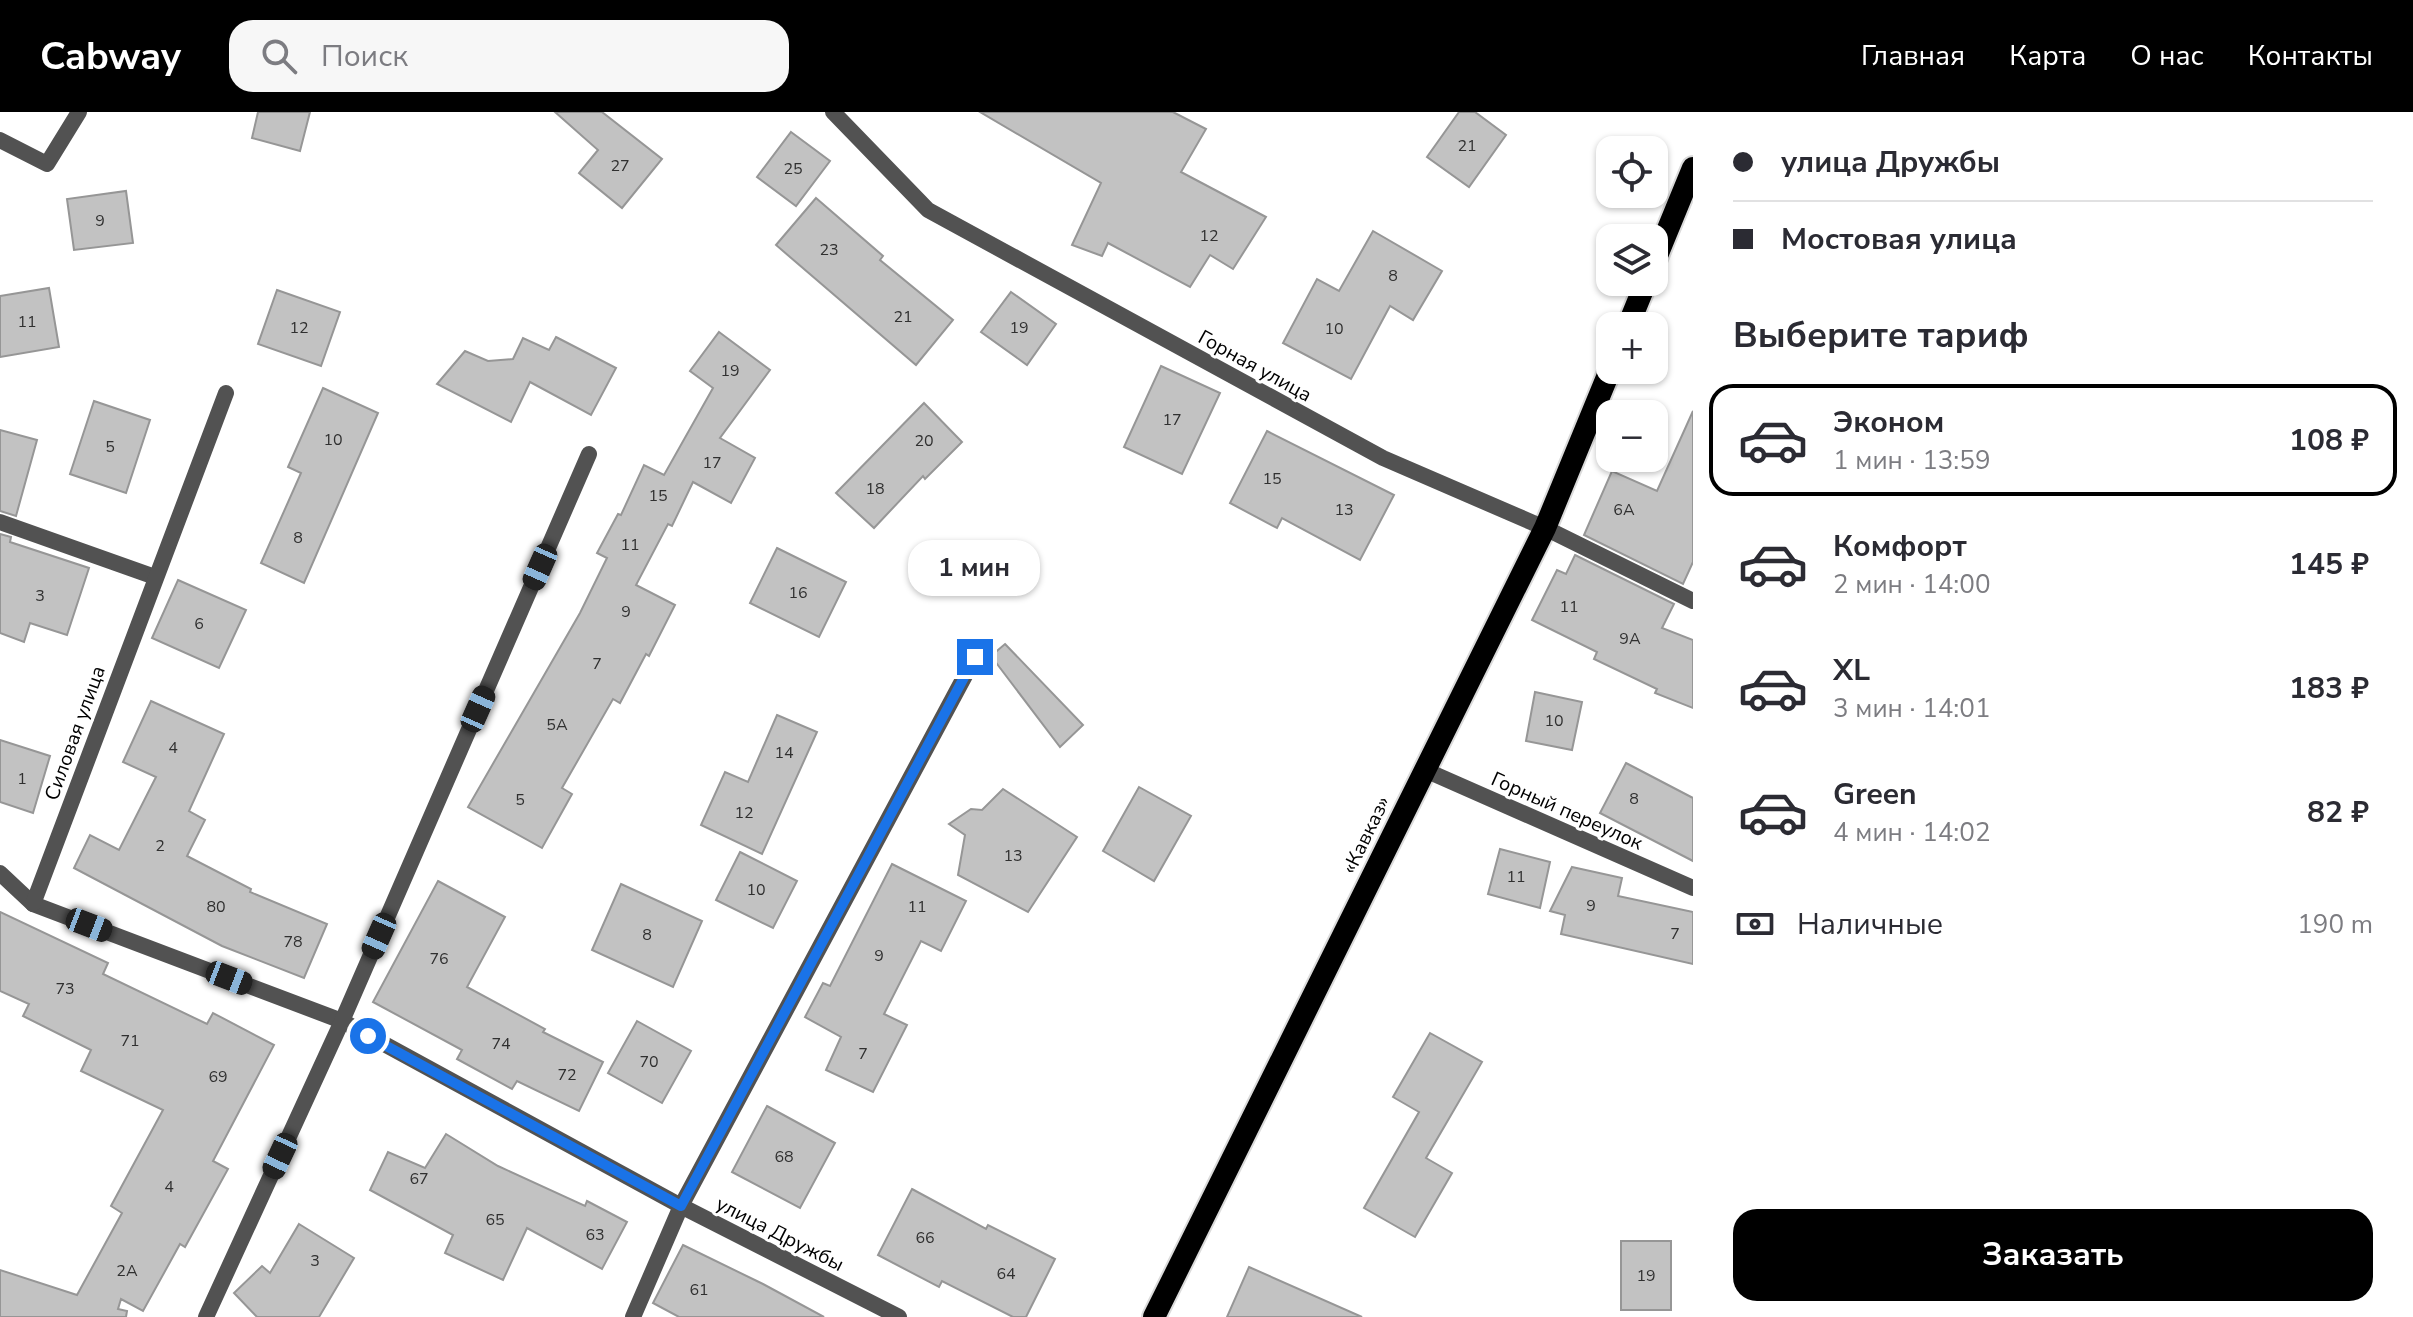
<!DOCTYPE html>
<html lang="ru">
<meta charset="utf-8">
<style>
body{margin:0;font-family:"Nunito Sans",sans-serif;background:#f7f7f7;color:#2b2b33;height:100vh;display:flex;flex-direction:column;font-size:30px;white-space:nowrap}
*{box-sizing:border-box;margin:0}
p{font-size:26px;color:#7c7c81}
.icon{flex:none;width:44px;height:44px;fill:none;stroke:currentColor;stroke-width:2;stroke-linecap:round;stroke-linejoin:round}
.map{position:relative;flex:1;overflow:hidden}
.panel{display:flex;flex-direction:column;background:#fff;width:720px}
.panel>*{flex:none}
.guide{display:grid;align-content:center;height:176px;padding:0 40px;background:#fff}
.buttons{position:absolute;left:1596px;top:24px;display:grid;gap:16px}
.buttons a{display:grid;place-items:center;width:72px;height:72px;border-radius:16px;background:#fff;box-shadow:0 2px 6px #0004;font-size:40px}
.end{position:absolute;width:36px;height:36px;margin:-18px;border:10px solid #1a73e8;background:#fff;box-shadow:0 0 0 4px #fff}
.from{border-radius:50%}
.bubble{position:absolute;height:56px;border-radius:24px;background:#fff;box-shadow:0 2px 6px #0004;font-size:26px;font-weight:700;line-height:56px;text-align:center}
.car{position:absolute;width:24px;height:48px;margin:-24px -12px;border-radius:10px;box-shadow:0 0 6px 2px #0007;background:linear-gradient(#222 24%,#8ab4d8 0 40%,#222 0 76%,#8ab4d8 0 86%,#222 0)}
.guide b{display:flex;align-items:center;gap:28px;height:76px;font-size:30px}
.guide b+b{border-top:2px solid #e1e1e2}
.guide i{width:20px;height:20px;background:#2b2b33}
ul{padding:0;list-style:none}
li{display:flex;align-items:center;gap:24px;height:112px;margin:0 16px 12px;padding:0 24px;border:4px solid transparent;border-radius:24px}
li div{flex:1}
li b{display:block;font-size:30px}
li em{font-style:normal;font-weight:700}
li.current{border-color:#000}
li>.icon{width:72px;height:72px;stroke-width:1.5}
h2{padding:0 40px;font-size:36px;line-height:96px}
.pay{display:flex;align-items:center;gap:20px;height:88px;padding:0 40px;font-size:30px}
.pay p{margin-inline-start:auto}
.button{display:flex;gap:16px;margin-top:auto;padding:16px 40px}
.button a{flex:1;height:92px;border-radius:24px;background:#000;color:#fff;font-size:32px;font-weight:700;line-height:92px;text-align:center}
header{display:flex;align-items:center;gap:48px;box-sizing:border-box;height:112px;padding:0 40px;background:#000;color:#fff}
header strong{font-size:38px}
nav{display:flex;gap:44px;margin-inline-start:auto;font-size:28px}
.search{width:560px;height:72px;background:#f7f7f7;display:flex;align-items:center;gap:20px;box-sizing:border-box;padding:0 28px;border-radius:24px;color:#7c7c81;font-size:30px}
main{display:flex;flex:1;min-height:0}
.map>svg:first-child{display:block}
</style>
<header>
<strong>Cabway</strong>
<div class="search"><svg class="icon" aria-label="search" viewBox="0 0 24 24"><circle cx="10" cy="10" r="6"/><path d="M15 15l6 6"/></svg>Поиск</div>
<nav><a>Главная</a><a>Карта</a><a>О нас</a><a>Контакты</a></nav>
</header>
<main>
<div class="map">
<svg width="1693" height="1205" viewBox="0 0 1693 1205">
<rect width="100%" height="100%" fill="#fff"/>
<g fill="#c2c2c2" stroke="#969696" stroke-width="2">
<polygon points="258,0 310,0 300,39 252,26"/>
<polygon points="555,0 602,0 662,47 622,96 579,61 598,38"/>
<polygon points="980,0 1173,0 1206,17 1181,60 1266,105 1233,157 1210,143 1190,175 1108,131 1102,144 1072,133 1101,71"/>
<polygon points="1459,0 1475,0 1506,23 1469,75 1427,45"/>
<polygon points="791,20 830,49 796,94 757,65"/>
<polygon points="126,79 133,131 74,138 67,87"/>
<polygon points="816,86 883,144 880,148 953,208 916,253 776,133"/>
<polygon points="1373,119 1442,159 1413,208 1390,194 1351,267 1283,231 1317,167 1339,179"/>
<polygon points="49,176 59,235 0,245 0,184"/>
<polygon points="277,178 340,200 321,254 258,232"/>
<polygon points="1011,180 1056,212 1027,253 981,220"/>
<polygon points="719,220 770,258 720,326 755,346 731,391 693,370 672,414 668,412 636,473 675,493 649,544 646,542 620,591 613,587 562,676 572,682 542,736 468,695 580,501 607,446 597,441 618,402 621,403 644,353 664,363 713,276 690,259"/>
<polygon points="556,225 616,256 591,303 530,270 511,310 437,272 465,239 488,249 513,247 523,226 549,238"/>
<polygon points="1161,254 1220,281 1182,362 1124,335"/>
<polygon points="323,276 378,301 304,471 261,451 301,361 288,355"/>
<polygon points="94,289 150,308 126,381 70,362"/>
<polygon points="924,291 962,330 925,367 923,364 874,416 836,381"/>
<polygon points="1693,299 1693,450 1683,472 1584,423 1612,359 1657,379"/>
<polygon points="0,318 37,328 16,404 0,399"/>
<polygon points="1267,319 1394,383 1360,448 1282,406 1277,416 1230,391"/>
<polygon points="0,422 11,425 10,430 89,456 67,523 30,511 24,530 0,521"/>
<polygon points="777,436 846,470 819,525 750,491"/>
<polygon points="1575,443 1674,492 1662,516 1693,528 1693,596 1655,581 1657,577 1594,547 1597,540 1532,508 1557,458 1566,462"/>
<polygon points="178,468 246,498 219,556 152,526"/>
<polygon points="1005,532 1083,613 1060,635 991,544"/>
<polygon points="1535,580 1582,590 1572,638 1526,629"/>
<polygon points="151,589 224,622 189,699 205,708 187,744 251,777 250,780 327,812 304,866 222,834 74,756 90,723 119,738 156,665 123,650"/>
<polygon points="777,603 817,620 762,742 701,713 725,660 748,670"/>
<polygon points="0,628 50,644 33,701 0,690"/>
<polygon points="1626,651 1693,686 1693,749 1600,701"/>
<polygon points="1139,675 1191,704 1154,769 1103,739"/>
<polygon points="1003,677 1077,725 1028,800 958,763 965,723 949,712 971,697 982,698"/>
<polygon points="1500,737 1550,750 1540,796 1488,782"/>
<polygon points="740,740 797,769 773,816 716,788"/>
<polygon points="892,752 966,789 941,839 921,829 884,902 907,913 873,980 826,958 841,925 805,905 823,871 830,874"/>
<polygon points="1572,755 1622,766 1618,784 1693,800 1693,852 1561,822 1565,803 1550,799"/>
<polygon points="438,769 505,805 467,875 545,917 543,920 603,950 579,999 517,969 512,977 457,947 462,938 373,890"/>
<polygon points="621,772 702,809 673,875 592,838"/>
<polygon points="0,800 108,851 103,862 207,912 213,901 274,933 213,1049 228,1057 185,1135 180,1132 143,1199 121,1187 118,1197 127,1199 126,1205 0,1205 0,1158 77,1183 122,1101 111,1094 163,998 81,959 91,938 23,904 29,892 0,879"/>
<polygon points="637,909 691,939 662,991 608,961"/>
<polygon points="1430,921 1482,950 1426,1046 1452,1061 1415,1125 1364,1096 1419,1000 1393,985"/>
<polygon points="767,994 835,1031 800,1096 732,1060"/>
<polygon points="446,1022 498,1054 585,1094 587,1089 627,1110 602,1157 527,1116 503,1168 445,1141 453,1123 370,1078 388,1040 425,1056"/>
<polygon points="912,1077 986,1117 988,1113 1055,1147 1026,1205 1013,1205 942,1169 939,1175 878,1143"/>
<polygon points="299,1112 354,1146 319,1205 257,1205 234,1181 262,1154 270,1161"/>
<rect x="1621" y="1129" width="50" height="69"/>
<polygon points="683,1133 763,1172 824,1205 679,1205 653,1191"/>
<polygon points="1249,1155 1362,1205 1227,1205"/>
</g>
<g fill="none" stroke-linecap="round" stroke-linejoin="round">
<g stroke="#dbdbdb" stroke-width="26">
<g id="trunk">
<polyline points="1654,151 1693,56"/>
<polyline points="1628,214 1646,170"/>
<polyline points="1154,1205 1545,416 1610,258"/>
</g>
</g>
<g stroke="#525252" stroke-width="16">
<polyline points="833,0 928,98 1383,346 1545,416 1693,489"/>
<polyline points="0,28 47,52 79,0"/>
<polyline points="0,410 155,465"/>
<polyline points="1425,658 1693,776"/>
<polyline points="0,761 33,792 342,909 681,1094 899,1205"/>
<polyline points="33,792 226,281"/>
<polyline points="206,1205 342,909 589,342"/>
<polyline points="633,1205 681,1094 975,545"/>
</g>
<use href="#trunk" stroke="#000" stroke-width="22"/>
</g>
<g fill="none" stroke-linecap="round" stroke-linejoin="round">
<polyline stroke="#1a73e8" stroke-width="10" points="368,924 681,1094 975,545"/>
</g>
<g text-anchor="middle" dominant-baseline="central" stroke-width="6" stroke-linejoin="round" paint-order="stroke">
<g font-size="16" fill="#303030">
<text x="1467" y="34">21</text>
<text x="620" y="54">27</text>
<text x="793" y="57">25</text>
<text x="100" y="109">9</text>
<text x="1209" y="124">12</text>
<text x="829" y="138">23</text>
<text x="1393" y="164">8</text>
<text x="903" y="205">21</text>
<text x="27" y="210">11</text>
<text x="299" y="216">12</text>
<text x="1019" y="216">19</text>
<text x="1334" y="217">10</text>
<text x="730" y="259">19</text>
<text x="1172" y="308">17</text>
<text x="333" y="328">10</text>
<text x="924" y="329">20</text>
<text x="110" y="335">5</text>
<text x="712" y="351">17</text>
<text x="1272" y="367">15</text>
<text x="875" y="377">18</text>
<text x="658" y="384">15</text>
<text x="1344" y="398">13</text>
<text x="1624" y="398">6А</text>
<text x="298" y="426">8</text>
<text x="630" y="433">11</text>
<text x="798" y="481">16</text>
<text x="40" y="484">3</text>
<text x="1569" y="495">11</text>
<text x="626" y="500">9</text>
<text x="199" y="512">6</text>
<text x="1630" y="527">9А</text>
<text x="597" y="552">7</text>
<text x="1554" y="609">10</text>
<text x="557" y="613">5А</text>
<text x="173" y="636">4</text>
<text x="784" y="641">14</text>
<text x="22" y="667">1</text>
<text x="1634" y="687">8</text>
<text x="520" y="688">5</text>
<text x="744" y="701">12</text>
<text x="160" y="734">2</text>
<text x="1013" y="744">13</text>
<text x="1516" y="765">11</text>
<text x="756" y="778">10</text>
<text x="1591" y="794">9</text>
<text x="216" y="795">80</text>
<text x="917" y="795">11</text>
<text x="1675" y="822">7</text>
<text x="647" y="823">8</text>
<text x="293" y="830">78</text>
<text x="879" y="844">9</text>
<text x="439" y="847">76</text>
<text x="65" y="877">73</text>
<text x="130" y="929">71</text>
<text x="501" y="932">74</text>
<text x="863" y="942">7</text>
<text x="649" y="950">70</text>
<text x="567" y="963">72</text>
<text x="218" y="965">69</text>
<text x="784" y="1045">68</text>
<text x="419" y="1067">67</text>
<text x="169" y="1075">4</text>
<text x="495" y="1108">65</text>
<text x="595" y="1123">63</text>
<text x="925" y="1126">66</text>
<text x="315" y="1149">3</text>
<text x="127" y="1159">2А</text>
<text x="1006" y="1162">64</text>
<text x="1646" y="1164">19</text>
<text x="699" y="1178">61</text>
</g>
<g font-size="20" fill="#000" stroke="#fff">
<text transform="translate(1255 254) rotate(29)">Горная улица</text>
<text transform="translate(75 621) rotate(-70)">Силовая улица</text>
<text transform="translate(1567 699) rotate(24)">Горный переулок</text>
<text transform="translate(1366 723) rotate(-64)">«Кавказ»</text>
<text transform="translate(780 1122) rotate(27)">улица Дружбы</text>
</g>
</g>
</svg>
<div class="buttons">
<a><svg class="icon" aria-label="locate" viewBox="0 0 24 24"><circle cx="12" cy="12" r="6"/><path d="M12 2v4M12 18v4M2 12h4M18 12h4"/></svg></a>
<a><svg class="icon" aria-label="layers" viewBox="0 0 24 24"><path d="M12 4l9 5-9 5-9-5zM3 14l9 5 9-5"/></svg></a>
<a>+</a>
<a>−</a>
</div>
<i class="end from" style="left:368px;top:924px"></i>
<i class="end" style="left:975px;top:545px"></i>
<div class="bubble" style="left:908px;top:428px;width:132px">1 мин</div>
<i class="car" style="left:540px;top:455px;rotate:204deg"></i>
<i class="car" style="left:478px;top:597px;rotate:24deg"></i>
<i class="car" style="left:89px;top:813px;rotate:111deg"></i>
<i class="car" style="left:379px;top:824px;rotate:204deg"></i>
<i class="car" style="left:229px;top:866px;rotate:111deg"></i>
<i class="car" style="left:280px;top:1044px;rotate:205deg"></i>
</div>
<section class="panel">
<div class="guide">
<b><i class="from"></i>улица Дружбы</b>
<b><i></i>Мостовая улица</b>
</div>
<h2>Выберите тариф</h2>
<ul>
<li class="current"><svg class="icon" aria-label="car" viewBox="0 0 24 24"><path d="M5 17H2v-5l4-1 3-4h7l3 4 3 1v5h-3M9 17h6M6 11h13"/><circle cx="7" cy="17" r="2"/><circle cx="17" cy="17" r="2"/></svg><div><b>Эконом</b><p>1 мин · 13:59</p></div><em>108 ₽</em></li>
<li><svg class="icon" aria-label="car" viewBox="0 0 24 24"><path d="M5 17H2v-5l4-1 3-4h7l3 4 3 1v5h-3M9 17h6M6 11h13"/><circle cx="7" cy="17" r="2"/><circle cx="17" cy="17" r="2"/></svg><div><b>Комфорт</b><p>2 мин · 14:00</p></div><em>145 ₽</em></li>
<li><svg class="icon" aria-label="car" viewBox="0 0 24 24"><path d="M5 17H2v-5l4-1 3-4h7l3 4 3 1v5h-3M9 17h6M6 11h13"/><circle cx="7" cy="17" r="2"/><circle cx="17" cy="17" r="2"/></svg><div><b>XL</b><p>3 мин · 14:01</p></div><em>183 ₽</em></li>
<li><svg class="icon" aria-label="car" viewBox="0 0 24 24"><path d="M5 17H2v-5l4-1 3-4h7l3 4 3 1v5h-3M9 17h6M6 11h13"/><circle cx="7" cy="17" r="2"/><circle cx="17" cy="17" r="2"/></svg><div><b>Green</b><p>4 мин · 14:02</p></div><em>82 ₽</em></li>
</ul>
<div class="pay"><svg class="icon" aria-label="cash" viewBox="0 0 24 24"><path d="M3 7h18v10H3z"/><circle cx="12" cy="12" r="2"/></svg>Наличные<p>190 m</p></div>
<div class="button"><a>Заказать</a></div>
</section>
</main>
